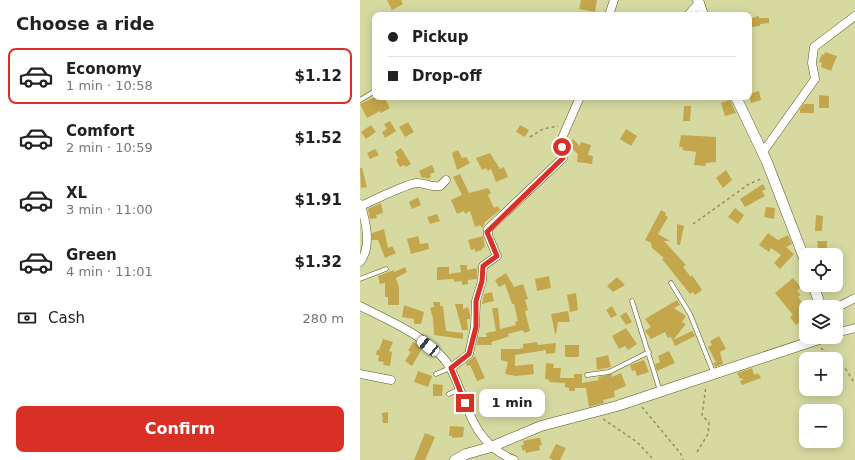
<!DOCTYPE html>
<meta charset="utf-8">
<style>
body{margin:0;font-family:"DejaVu Sans",sans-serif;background:#f2f2f2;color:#202124;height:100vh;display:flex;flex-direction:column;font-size:15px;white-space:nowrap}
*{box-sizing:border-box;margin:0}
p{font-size:13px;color:#757577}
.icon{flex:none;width:22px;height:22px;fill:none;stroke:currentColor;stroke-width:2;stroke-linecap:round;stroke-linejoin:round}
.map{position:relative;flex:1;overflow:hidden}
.side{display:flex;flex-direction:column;background:#fff;width:360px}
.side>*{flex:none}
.hud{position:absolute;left:12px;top:12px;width:380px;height:88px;border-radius:8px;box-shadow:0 2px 10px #0003;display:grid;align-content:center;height:88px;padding:0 16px;background:#fff}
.tools{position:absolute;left:439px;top:248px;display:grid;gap:8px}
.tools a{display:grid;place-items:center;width:44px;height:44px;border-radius:8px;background:#fff;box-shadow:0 2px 10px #0003;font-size:20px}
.end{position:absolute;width:18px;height:18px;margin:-9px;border:5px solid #d93025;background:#fff;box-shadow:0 0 0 2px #fff}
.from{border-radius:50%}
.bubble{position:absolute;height:28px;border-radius:8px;background:#fff;box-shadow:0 2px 10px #0003;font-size:13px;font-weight:600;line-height:28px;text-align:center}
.car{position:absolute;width:12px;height:24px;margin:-12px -6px;border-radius:5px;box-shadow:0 0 3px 1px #0007;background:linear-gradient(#fff 24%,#345 0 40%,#fff 0 76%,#345 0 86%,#fff 0)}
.hud b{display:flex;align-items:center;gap:14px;height:38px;font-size:15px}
.hud b+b{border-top:1px solid #e0e0e0}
.hud i{width:10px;height:10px;background:#202124}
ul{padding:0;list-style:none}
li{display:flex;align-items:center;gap:12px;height:56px;margin:0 8px 6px;padding:0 8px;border:2px solid transparent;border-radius:8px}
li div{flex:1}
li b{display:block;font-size:15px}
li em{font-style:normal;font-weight:600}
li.current{border-color:#d93025}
li>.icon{width:36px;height:36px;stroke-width:1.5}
h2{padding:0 16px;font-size:18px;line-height:48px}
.pay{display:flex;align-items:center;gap:10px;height:44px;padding:0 16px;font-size:15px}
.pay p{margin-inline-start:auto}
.button{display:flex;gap:8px;margin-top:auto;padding:8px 16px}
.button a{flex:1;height:46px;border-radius:8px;background:#d93025;color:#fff;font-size:16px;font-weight:600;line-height:46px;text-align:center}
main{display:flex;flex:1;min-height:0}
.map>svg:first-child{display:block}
</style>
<main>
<section class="side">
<h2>Choose a ride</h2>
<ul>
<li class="current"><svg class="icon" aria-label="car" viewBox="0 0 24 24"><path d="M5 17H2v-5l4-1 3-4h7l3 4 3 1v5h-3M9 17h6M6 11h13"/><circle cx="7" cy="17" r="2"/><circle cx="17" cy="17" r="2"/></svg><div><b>Economy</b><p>1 min · 10:58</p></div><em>$1.12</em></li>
<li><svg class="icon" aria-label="car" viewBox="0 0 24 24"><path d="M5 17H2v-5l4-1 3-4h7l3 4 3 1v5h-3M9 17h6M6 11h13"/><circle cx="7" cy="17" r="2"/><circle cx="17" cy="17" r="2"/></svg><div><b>Comfort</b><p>2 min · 10:59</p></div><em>$1.52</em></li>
<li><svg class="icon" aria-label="car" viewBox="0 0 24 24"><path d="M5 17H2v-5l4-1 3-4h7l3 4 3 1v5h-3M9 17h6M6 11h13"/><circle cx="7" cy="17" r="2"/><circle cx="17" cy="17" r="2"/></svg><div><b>XL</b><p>3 min · 11:00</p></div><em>$1.91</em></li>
<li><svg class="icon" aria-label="car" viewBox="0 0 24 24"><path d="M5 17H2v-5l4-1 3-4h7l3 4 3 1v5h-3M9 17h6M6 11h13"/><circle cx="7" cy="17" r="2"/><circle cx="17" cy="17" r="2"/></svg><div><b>Green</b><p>4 min · 11:01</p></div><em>$1.32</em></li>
</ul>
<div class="pay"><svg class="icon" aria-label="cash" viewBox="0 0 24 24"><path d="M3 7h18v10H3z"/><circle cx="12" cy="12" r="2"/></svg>Cash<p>280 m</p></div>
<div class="button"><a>Confirm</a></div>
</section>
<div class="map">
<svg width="495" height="460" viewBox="0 0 495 460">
<rect width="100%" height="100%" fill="#d6daa1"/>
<g fill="#c4a74c">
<polygon points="27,0 41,0 43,4 32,10"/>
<polygon points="221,0 237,0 235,12 219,9"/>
<polygon points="399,16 399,18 409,18 409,23 400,24 400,26 392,27 391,18"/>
<polygon points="465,52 477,56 471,71 461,67 462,63 459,62 462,54 464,55"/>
<polygon points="399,91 401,100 391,103 389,94"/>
<polygon points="459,95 469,96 469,108 459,108"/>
<polygon points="15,97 24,97 30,108 21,113 20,111 7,118 0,104"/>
<polygon points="370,100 376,113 365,116 361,103"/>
<polygon points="444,104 454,104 454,113 440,113 440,109"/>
<polygon points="324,106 331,106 330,121 323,121"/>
<polygon points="30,121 36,131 25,138 22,132 27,129 24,124"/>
<polygon points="48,122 54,132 45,137 39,127"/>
<polygon points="11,125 16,132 6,139 1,132"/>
<polygon points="160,125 169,130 165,137 156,132"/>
<polygon points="266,129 277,136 271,146 260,139"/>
<polygon points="321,135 356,137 356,162 346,163 345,166 334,165 336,152 322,150 323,147 319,147"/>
<polygon points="213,139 220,146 221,142 231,145 228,155 233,156 232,164 217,162 218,154 208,145"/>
<polygon points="41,148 51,164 46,167 44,165 40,167 36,160 38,158 35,152"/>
<polygon points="15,149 19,155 10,159 7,153"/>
<polygon points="98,150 102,158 106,157 110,163 97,170 92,153"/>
<polygon points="130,153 140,169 144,167 148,177 136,182 131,169 128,171 126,168 122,170 116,158"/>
<polygon points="72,165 75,172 70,174 71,177 67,179 65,177 62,178 59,171"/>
<polygon points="0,168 2,168 7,187 1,188"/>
<polygon points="366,170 372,180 363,188 356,178"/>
<polygon points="100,174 109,193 128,188 131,193 128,195 134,208 138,206 140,210 125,222 123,227 121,227 121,225 115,227 110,211 105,214 104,211 97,214 91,200 102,195 93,177"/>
<polygon points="403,184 406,189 402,191 405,196 385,207 380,199"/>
<polygon points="58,197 61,205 52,209 49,202"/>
<polygon points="21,203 23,213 16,215 17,218 10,219 8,209"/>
<polygon points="406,207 415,208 414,219 404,217"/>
<polygon points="375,208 384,215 378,224 368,217"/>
<polygon points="301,210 306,213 305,215 308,217 298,234 310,241 304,241 326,265 323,267 331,277 332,275 342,290 335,295 333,292 330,294 302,259 304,258 292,248 291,243 285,240"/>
<polygon points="77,214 80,221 70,224 67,217"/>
<polygon points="456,215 463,216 462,231 455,231"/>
<polygon points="317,224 324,226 320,245 317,245"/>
<polygon points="24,229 28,248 32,246 36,253 25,258 18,240 12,240 12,233"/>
<polygon points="408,233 418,240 428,235 432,244 426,247 434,254 420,269 414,263 421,255 411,248 409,252 399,245"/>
<polygon points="58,236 60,244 68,243 69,249 51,254 47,239"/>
<polygon points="123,236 125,247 122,248 122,250 115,252 115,249 111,250 108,240"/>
<polygon points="457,241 467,241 467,253 465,253 465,255 459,255"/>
<polygon points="100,265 107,265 107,270 117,268 117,279 108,280 108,284 102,285 102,281 94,282 94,279 77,280 77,267 89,267 89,274 101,272"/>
<polygon points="45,267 47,272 36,278 39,287 39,305 28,305 28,297 25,297 25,283 20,284 18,276 34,270 34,272"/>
<polygon points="146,273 154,287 163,284 168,299 165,300 168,310 165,311 170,331 164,333 163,330 148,334 149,336 141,339 131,342 132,345 117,345 118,337 127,337 126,333 136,331 132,308 138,308 140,329 156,325 155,322 158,321 154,304 152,304 145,284 139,287 135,280"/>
<polygon points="189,276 191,288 177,291 175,279"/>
<polygon points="257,277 265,285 253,292 247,286"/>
<polygon points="433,278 441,287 437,291 441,295 438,297 446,307 438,313 443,320 436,325 430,317 433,315 415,293"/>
<polygon points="132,292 134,301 122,304 124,294"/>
<polygon points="216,293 218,310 210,312 207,295"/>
<polygon points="317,300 320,305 314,308 326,316 322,322 326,324 313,340 332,331 335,336 315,346 311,337 308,338 305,332 291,339 285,331 291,327 285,319"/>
<polygon points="73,302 80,302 80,306 83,306 86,331 103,333 103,339 74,335 73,318 70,308 74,307"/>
<polygon points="95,304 103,304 103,309 108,307 110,314 110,319 107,319 108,330 102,330"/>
<polygon points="44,305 64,312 61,324 54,324 54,319 42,317"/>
<polygon points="252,306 257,315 251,318 246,310"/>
<polygon points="208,311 210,322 198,322 196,334 195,334 191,314"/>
<polygon points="266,312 272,322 266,325 260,316"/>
<polygon points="266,328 277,344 268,350 265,346 259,349 252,336"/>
<polygon points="359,336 366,349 360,352 363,364 355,367 353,363 356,362 348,347 352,345 350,341"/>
<polygon points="23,339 33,342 29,351 32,352 30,366 23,365 24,362 18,361 19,355 16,355 17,350 19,350"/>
<polygon points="53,342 63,347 52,366 45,361 51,352 48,351"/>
<polygon points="177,342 178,345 196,343 195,353 186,354 186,350 155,355 155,366 173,364 174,374 156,376 145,374 148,362 141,360 141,349 158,349 163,348 163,344"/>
<rect x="205" y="345" width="14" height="12"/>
<polygon points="309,351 315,363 297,371 295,364 300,362 298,356"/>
<polygon points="248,355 251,367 237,370 236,358"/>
<polygon points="115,356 125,378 117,381 110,365 107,366 106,363"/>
<polygon points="284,360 289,372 277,376 275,370 272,371 270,365"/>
<polygon points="186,363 194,364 193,368 201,368 200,378 214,378 214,374 222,374 222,383 239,380 238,377 252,374 252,377 261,373 266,386 254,391 255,397 243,400 244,403 229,407 226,388 215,388 215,391 209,391 209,388 205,387 205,383 189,382 189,380 185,379"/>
<polygon points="392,368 394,375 398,373 401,378 382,385 380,381 383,380 382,378 380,379 377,373"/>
<polygon points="58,371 72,376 68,387 54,382"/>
<polygon points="73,384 83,385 82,396 73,396"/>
<polygon points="28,412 28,423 23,423 22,413"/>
<polygon points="90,426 104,427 103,437 92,438 92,436 89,436"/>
<polygon points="65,433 75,437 65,460 54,460"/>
<polygon points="177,438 180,438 182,445 179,446 180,450 166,453 165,450 163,451 161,445 164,445 163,441"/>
<polygon points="196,444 206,448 200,460 193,460 189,458"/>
</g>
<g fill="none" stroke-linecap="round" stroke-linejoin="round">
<g stroke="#555722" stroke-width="5">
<g id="service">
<polyline points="0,100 15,91"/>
<polyline points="0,279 26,269"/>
<polyline points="311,283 330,314 354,374"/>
<polyline points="272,301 300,391"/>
<polyline points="76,374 90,368"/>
<polyline points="227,375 249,372 289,352"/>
<polyline points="89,394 99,389"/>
</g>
</g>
<g stroke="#555722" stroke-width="9">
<g id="minor">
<polyline points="249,15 254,0"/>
<polyline points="328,15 339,3"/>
<polyline points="403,152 455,79 452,63 454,47 495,16"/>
<path d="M0,204C6,220 12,247 0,262"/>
<path d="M1,206C14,200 44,185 56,183C64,182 71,188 80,186L86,180"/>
<path d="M0,306C28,320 65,336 85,360C92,369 96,380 100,390C112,422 121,446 154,460"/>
<polyline points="476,308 495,298"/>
<polyline points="476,333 495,328"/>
<polyline points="91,368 109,354 115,327 116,301 122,281 123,266 137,256 128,235 128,229 203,158 202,138 220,97"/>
<polyline points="0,374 31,380"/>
</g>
</g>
<g stroke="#555722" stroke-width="11">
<g id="tertiary">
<polyline points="338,0 343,15"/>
<polyline points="376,97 407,162 446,263"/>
<polyline points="453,285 461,307"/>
<polyline points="95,460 106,454 131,447 181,426 257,406 465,337"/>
</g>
</g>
<g stroke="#8d9067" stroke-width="1.5" stroke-dasharray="3 3" stroke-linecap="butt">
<polyline points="170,137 183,129 198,126"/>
<polyline points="333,224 389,184 403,178"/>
<polyline points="461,348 474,359"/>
<polyline points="476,361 485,368 495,384"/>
<polyline points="282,407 321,454 323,460"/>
<polyline points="243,419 277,442 294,460"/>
<polyline points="337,452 348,434 349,423 342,415 346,386"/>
</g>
<use href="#service" stroke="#fff" stroke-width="4"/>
<use href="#minor" stroke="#fff" stroke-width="8"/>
<use href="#tertiary" stroke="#fff" stroke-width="10"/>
</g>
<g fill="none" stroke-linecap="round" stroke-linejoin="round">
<polyline stroke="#d93025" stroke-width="5" points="105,403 91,368 109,354 116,327 116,301 122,281 123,266 137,256 127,232 203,158 202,147"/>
</g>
</svg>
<div class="tools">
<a><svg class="icon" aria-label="locate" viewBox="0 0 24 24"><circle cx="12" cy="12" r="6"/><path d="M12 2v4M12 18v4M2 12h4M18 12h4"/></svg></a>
<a><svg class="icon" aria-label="layers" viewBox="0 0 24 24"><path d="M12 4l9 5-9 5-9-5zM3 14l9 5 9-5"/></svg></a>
<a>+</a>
<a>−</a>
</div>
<i class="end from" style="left:202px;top:147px"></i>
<i class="end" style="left:105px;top:403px"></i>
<div class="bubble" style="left:119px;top:389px;width:66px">1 min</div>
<i class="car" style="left:68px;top:346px;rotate:308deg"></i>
<div class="hud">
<b><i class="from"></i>Pickup</b>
<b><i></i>Drop-off</b>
</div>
</div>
</main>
